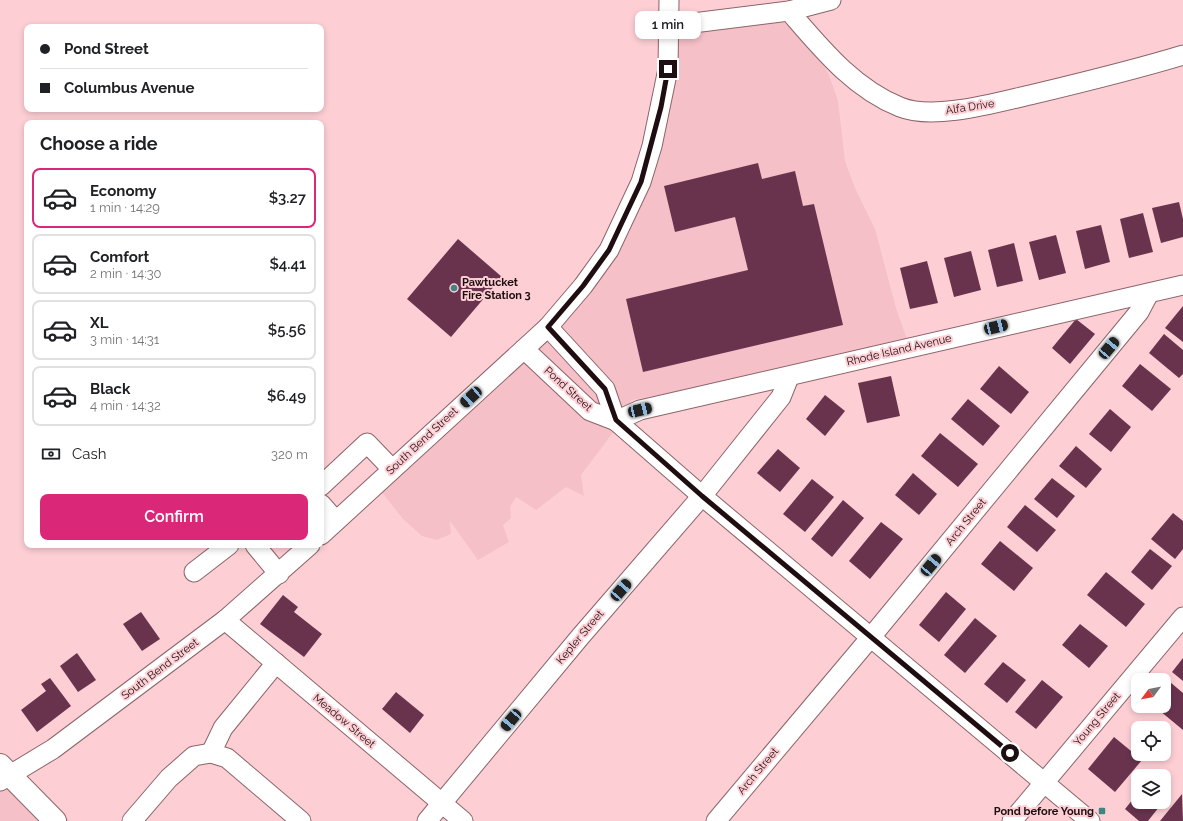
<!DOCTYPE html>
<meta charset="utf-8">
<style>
body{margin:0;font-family:Raleway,sans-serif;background:#f6f6f6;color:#202124;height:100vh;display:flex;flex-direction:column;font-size:15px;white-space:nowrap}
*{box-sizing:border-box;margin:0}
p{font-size:13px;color:#757577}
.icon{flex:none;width:22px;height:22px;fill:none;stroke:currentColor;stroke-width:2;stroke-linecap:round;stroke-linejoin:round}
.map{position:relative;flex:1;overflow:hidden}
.details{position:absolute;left:24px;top:120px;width:300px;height:428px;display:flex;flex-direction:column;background:#fff;border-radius:8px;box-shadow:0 2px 6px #0003}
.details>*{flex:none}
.top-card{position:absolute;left:24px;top:24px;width:300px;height:88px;border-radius:8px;box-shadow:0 2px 6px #0003;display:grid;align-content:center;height:88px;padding:0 16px;background:#fff}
.needle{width:26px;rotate:238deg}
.buttons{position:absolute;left:1131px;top:673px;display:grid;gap:8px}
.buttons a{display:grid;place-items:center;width:40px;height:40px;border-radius:8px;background:#fff;box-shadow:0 2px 6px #0003;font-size:20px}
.end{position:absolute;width:18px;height:18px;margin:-9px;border:5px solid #1e0e11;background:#fff;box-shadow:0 0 0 2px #fff}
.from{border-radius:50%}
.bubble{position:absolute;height:28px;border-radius:8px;background:#fff;box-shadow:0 2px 6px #0003;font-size:13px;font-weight:600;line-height:28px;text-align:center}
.car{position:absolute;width:12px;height:24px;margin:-12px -6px;border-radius:5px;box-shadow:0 0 3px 1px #0007;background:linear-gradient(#222 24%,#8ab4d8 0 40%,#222 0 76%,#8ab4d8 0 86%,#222 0)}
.top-card b{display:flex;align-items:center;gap:14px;height:38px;font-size:15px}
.top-card b+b{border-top:1px solid #e0e0e0}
.top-card i{width:10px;height:10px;background:#202124}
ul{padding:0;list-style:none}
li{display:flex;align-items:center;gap:12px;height:60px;margin:0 8px 6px;padding:0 8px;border:2px solid #e0e0e0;border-radius:8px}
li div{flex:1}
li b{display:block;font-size:15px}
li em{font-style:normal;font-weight:600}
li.selected{border-color:#db2777}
li>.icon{width:36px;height:36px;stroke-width:1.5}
h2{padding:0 16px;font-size:18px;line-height:48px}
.pay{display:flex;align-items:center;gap:10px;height:44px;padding:0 16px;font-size:15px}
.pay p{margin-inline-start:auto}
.cta{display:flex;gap:8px;margin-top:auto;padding:8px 16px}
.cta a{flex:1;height:46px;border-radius:8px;background:#db2777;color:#fff;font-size:16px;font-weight:600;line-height:46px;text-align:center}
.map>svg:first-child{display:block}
</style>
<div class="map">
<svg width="1183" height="821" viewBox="0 0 1183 821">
<rect width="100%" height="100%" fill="#fdcfd5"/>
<g fill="#f5c0c7">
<polygon points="788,13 807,35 829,75 838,101 845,161 855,188 875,229 896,308 908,342 777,372 632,400 618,415 618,426 581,475 584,496 566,487 536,510 516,497 510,507 511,518 503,525 509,542 478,560 450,521 451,534 437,540 422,536 403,519 377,486 551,324 646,179 674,21"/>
<polygon points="16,768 70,821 0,821 0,778"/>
</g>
<g fill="#69334e">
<polygon points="758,163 762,179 795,171 803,206 814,204 843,325 643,372 626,299 748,270 735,217 675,232 664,186"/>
<polygon points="1179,202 1183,219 1183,237 1161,243 1152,208"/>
<polygon points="1143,213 1153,252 1129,258 1120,219"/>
<polygon points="1101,225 1110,262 1085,269 1076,231"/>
<polygon points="1056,235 1066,273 1039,280 1029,242"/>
<polygon points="458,239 502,277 451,337 407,299"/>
<polygon points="1014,243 1023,281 997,287 988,250"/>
<polygon points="971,251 981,290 954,297 944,258"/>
<polygon points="927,261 938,303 910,309 900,268"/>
<polygon points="1183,306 1183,342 1165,328"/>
<polygon points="1076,319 1095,334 1070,364 1052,348"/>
<polygon points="1164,334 1183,350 1183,374 1179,378 1149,353"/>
<polygon points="1140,364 1171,389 1152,411 1122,386"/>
<polygon points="999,366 1029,392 1011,414 980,389"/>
<polygon points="891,376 900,416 867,423 858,383"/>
<polygon points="825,395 845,411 825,436 806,419"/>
<polygon points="968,399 1000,426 983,446 951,419"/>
<polygon points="1110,409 1131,427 1111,452 1089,434"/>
<polygon points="940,433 978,464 958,487 921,456"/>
<polygon points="1076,446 1102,469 1086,488 1059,466"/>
<polygon points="778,449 800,468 780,492 757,473"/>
<polygon points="913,473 937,494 919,515 895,495"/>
<polygon points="1052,478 1075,496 1057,518 1034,499"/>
<polygon points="812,479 834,497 805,532 783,514"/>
<polygon points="843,500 864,518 832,557 811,539"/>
<polygon points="1025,505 1056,530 1037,552 1007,527"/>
<polygon points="1173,513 1183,521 1183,549 1175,559 1151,539"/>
<polygon points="881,522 903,539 870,579 849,561"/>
<polygon points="1000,541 1033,568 1014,591 981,564"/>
<polygon points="1150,549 1172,566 1152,590 1131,572"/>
<polygon points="1106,572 1145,604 1126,627 1087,595"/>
<polygon points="946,592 966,609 939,642 919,625"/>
<polygon points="283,595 298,607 294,612 322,634 304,657 260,624"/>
<polygon points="141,612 160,639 142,651 123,624"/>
<polygon points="975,618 997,636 965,673 944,655"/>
<polygon points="1080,624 1108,646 1089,668 1062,645"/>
<polygon points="77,653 96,680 78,692 60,666"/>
<polygon points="1183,658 1183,681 1172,672"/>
<polygon points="1003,662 1026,680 1007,703 984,684"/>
<polygon points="1164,677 1183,693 1183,730 1154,706 1164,706 1164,680 1161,680"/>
<polygon points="50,678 71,706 37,732 21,710 46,691 41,684"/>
<polygon points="1042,680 1063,697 1036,729 1015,712"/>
<polygon points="396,692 424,715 410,733 382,709"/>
<polygon points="1114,737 1142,760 1115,792 1088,769"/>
<polygon points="1138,793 1138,802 1163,802 1148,821 1139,821 1125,809"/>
<polygon points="1182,794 1183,821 1160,821"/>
</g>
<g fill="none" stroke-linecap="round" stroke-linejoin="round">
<g stroke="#8b6469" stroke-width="21">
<g id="minor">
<path d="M789,11C821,48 853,88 900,107C934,121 998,102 1034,94C1084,82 1134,70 1183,55"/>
<polyline points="669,26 789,11 831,0"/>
<polyline points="548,327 605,389 616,421"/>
<polyline points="524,349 590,411 616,421 702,496 1090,821"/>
<polyline points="616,421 640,410 1183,285"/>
<polyline points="321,486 367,443 392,469"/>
<polyline points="321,504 336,521"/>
<polyline points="321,535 548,327 583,286 609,250 641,182 652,146 668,69 669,0"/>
<polyline points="255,545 279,574"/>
<polyline points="194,572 229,545"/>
<polyline points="225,620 463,821"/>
<polyline points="211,753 223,728 276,663"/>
<polyline points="0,781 53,749 225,620 310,545"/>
<polyline points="132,821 169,778 194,756 211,753 227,758 301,821"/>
<polyline points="427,821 580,637 702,496 781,397 789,377"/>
<polyline points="716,821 871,637 1139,312 1149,293"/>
<polyline points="1012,821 1183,617"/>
</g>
</g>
<g stroke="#8b6469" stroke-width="24">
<polyline id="major" points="0,765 55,821"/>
</g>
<use href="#minor" stroke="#fff" stroke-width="19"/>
<use href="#major" stroke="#fff" stroke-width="22"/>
</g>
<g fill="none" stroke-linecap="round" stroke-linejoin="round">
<polyline stroke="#1e0e11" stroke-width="5" points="668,69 661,107 641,182 609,250 583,286 548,327 605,389 616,420 702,496 1010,753"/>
</g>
<g fill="#3f8682" stroke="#fdcfd5" stroke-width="1.5">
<circle cx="454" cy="288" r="4"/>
<rect x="1098" y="807" width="8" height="8" rx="2"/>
</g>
<g text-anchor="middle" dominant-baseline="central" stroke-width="4" stroke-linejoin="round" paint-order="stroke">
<g font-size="11" fill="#1e0e11" stroke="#fdcfd5">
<text transform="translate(970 107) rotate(-9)">Alfa Drive</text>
<text transform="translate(899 350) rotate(-13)">Rhode Island Avenue</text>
<text transform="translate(568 389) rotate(42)">Pond Street</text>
<text transform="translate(422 441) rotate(-43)">South Bend Street</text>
<text transform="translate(966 522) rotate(-51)">Arch Street</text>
<text transform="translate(580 637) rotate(-50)">Kepler Street</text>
<text transform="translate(160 669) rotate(-37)">South Bend Street</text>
<text transform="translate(1097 719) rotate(-50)">Young Street</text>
<text transform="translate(344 721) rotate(40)">Meadow Street</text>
<text transform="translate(758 771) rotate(-50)">Arch Street</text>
</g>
<g font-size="11" font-weight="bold" fill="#1e0e11" stroke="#fdcfd5" text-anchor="start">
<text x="462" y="282">Pawtucket<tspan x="462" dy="13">Fire Station 3</tspan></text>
<text x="1094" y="811" text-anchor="end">Pond before Young</text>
</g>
</g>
</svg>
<div class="buttons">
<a><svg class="needle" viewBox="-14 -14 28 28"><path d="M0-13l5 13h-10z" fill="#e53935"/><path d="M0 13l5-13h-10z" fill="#757577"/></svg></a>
<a><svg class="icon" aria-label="locate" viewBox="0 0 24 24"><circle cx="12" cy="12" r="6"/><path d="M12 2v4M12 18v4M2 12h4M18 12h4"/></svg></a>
<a><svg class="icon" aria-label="layers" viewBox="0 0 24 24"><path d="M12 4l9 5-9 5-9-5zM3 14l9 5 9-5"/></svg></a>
</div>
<i class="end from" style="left:1010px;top:753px"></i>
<i class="end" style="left:668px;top:69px"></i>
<div class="bubble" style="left:635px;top:11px;width:66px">1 min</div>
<i class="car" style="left:996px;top:327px;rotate:76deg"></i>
<i class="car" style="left:1109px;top:348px;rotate:40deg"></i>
<i class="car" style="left:471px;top:397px;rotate:228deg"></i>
<i class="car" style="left:640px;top:410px;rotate:77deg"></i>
<i class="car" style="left:931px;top:565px;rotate:40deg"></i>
<i class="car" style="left:621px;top:590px;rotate:41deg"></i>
<i class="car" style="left:511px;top:720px;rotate:220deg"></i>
<div class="top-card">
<b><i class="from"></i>Pond Street</b>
<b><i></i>Columbus Avenue</b>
</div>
<section class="details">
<h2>Choose a ride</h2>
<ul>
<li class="selected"><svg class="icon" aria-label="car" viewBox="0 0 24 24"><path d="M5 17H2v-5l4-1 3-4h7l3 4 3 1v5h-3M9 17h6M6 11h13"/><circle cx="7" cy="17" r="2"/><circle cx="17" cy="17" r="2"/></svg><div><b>Economy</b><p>1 min · 14:29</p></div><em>$3.27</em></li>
<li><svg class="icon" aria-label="car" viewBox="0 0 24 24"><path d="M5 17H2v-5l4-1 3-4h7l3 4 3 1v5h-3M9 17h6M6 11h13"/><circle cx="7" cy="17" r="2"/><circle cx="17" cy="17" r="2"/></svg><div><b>Comfort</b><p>2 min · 14:30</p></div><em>$4.41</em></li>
<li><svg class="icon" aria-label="car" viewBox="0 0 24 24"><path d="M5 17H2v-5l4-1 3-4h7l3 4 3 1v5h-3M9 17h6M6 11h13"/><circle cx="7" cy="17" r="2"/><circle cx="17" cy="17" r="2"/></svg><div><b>XL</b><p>3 min · 14:31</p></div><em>$5.56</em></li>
<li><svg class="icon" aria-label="car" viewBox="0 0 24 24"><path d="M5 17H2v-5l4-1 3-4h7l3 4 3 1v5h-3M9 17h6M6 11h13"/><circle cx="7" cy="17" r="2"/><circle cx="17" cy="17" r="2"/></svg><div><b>Black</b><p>4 min · 14:32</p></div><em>$6.49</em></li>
</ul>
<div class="pay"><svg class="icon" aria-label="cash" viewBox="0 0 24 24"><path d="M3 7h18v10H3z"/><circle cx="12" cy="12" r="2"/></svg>Cash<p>320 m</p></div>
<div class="cta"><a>Confirm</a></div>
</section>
</div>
